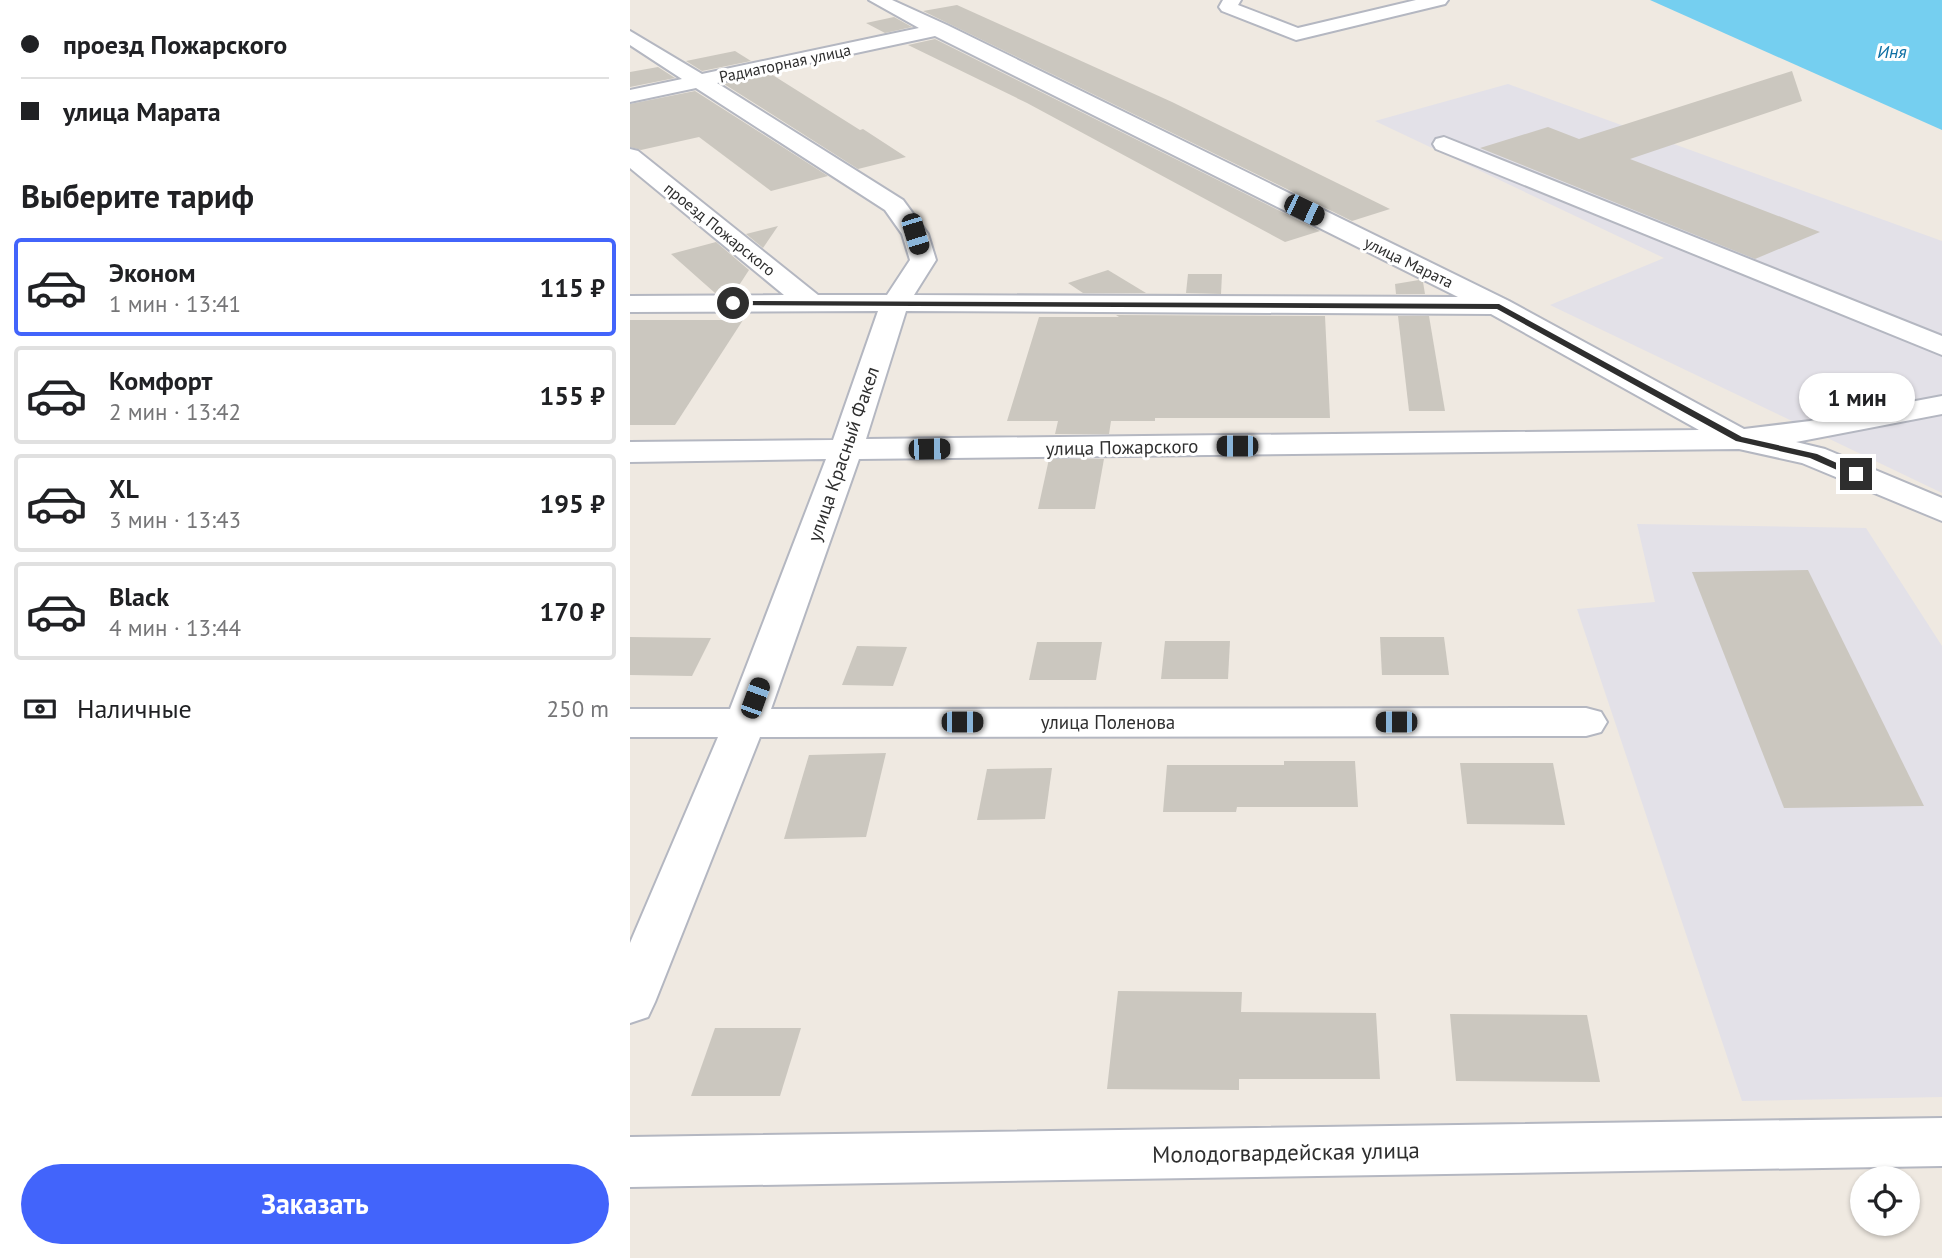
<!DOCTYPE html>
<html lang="ru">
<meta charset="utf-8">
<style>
body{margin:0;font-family:"PT Sans",sans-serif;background:#f2f2f2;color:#202124;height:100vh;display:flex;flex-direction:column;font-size:26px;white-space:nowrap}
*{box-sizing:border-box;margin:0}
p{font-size:23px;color:#757577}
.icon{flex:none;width:38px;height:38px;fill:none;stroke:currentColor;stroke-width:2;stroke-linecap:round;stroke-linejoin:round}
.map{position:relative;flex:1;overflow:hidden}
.panel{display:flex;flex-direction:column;background:#fff;width:630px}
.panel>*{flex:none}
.banner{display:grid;align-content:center;height:154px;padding:0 21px;background:#fff}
.controls{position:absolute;left:1220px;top:1166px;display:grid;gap:14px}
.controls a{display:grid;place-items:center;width:70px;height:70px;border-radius:50%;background:#fff;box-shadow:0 2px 5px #0004;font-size:35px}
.end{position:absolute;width:32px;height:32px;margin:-16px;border:9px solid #2e2e2e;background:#fff;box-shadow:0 0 0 4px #fff}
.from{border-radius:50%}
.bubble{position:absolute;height:49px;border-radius:24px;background:#fff;box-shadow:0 2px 5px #0004;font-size:23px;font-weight:700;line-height:49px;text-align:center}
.car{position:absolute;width:21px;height:42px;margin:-21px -10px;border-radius:9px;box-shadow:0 0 5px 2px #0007;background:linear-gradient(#222 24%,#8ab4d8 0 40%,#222 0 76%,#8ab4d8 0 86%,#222 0)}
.banner b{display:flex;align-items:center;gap:24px;height:66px;font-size:26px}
.banner b+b{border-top:2px solid #e0e0e0}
.banner i{width:18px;height:18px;background:#202124}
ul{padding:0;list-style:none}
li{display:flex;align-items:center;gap:21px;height:98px;margin:0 14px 10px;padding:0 7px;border:4px solid #e0e0e0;border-radius:7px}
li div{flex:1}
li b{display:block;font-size:26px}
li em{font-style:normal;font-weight:700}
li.on{border-color:#4264fb}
li>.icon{width:63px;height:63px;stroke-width:1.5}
h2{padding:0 21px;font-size:32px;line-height:84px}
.pay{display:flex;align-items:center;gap:18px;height:77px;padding:0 21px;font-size:26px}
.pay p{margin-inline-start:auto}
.button{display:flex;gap:14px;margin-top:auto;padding:14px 21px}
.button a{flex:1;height:80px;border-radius:42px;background:#4264fb;color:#fff;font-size:28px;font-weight:700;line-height:80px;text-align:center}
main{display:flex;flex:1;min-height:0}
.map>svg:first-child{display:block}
</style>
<main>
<section class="panel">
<div class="banner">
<b><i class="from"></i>проезд Пожарского</b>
<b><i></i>улица Марата</b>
</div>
<h2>Выберите тариф</h2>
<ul>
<li class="on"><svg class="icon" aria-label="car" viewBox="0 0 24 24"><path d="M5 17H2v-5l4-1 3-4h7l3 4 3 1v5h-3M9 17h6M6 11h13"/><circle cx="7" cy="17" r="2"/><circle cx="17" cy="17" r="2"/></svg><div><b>Эконом</b><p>1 мин · 13:41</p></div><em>115 ₽</em></li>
<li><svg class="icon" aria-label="car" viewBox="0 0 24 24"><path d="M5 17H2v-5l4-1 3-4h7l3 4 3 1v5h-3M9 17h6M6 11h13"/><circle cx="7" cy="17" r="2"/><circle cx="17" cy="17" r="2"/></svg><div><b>Комфорт</b><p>2 мин · 13:42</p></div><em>155 ₽</em></li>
<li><svg class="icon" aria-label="car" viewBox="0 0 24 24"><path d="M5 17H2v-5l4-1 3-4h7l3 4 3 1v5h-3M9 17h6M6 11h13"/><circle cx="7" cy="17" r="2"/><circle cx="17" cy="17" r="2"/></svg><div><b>XL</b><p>3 мин · 13:43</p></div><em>195 ₽</em></li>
<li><svg class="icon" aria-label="car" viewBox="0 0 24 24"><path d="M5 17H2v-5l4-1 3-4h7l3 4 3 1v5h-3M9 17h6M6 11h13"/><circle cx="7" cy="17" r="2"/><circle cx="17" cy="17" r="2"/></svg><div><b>Black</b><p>4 мин · 13:44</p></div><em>170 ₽</em></li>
</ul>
<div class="pay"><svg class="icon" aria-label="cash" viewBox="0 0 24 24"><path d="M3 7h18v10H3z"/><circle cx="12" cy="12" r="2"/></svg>Наличные<p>250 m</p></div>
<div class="button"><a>Заказать</a></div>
</section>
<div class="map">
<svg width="1312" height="1258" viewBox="0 0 1312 1258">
<rect width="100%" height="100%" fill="#efe9e1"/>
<g fill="#e3e1e8">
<polygon points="878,84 1312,241 1312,493 920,305 1034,258 745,121"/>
<polygon points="1007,524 1236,528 1312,646 1312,1097 1112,1101 947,609 1025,602"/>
</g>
<polygon fill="#75cff0" points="1020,0 1312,0 1312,130"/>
<g fill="#cbc7bf">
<polygon points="327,5 542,102 760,209 722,221 293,11"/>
<polygon points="264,17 282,27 255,33 236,23"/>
<polygon points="305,39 690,231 655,242 397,103 278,45"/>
<polygon points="105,51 121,61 72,71 56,61"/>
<polygon points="28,67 45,78 0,87 0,72"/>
<polygon points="1162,71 1172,101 1000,159 1190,232 1125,259 850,148 918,127 949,139"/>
<polygon points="141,74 230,130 233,129 276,157 228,169 94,84"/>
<polygon points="65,91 198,176 141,191 69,137 11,150 0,147 0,104"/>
<polygon points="148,226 133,248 116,234"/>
<polygon points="86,242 119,270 104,293 85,293 41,254"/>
<polygon points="478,270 516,293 453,293 438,283"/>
<polygon points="558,274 592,274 591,294 556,293"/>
<polygon points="789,280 793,282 795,294 766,294 765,284"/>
<polygon points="486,315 695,316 700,418 525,418 525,421 481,421 479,434 425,434 428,421 377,421 409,317 489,317"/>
<polygon points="768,316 799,316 815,411 779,411"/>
<polygon points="0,320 113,320 45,425 0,425"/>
<polygon points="419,459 474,459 465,509 408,509"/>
<polygon points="1178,570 1294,806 1154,808 1062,572"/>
<polygon points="0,637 81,638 62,676 0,675"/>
<polygon points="750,637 814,637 819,675 752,675"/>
<polygon points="535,641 600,641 598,679 531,679"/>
<polygon points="407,642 472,642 466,680 399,680"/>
<polygon points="227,646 277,647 263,686 212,685"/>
<polygon points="256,753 236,837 154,839 179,755"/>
<polygon points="654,761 725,761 728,807 607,807 606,812 533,812 537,765 654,765"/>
<polygon points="830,763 923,763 935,825 837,824"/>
<polygon points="422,768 415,819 347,820 357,769"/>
<polygon points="488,991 612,992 611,1012 746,1013 750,1079 609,1079 609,1090 477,1089"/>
<polygon points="820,1014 957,1015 970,1082 826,1081"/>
<polygon points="85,1028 171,1028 150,1096 61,1096"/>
</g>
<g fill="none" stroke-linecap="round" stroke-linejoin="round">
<g stroke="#b4b7c1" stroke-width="4">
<g id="minor">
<path d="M239,0H262L317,25L879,301L1114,429L1180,421L1312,396V414L1166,442L1195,449L1312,498V521L1172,463L1109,449L229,459L141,709L956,708L971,712L977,722L971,732L956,736L130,737L25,1002L18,1017L0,1023V943L88,737H0V709H100L196,459L0,462V442L203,440L248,311L0,312V296L154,295L0,168V149L8,151L188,295H257L280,260L272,234L255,210L66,88L0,102V90L52,79L0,45V31L72,74L289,28ZM305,36L828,297L284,295L306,260L298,234L273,200L87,83ZM276,311L861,314L1069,430L236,439Z"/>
<polygon points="593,0 611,0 608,5 668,28 786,0 818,0 815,4 666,40 592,11 589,7"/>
<polygon points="814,137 1312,336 1312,355 806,149 803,144 806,139"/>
<polygon points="1312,1118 1312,1166 0,1187 0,1137"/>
</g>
</g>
<use href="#minor" fill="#fff" fill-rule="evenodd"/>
</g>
<polygon fill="#2e2e2e" points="103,301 869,304 1112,437 1187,454 1231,474 1223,477 1180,458 1106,441 867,309 100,305"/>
<g text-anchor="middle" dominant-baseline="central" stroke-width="6" stroke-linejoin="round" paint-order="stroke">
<g font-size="16" fill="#2e2e2e" stroke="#fff">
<text transform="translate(155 63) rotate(-12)">Радиаторная улица</text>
<text transform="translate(90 229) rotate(39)">проезд Пожарского</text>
<text transform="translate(779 262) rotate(26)">улица Марата</text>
</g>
<g font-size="18" font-style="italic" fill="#0d6fa3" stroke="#fff">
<text x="1262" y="51">Иня</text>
</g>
<g font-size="19" fill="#2e2e2e" stroke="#fff">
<text transform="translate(492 447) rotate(-1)">улица Пожарского</text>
<text transform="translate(213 454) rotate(-71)">улица Красный Факел</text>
<text x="478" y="722">улица Поленова</text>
</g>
<g font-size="23" fill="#2e2e2e" stroke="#fff">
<text transform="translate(656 1152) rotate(-1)">Молодогвардейская улица</text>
</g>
</g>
</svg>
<div class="controls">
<a><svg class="icon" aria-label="locate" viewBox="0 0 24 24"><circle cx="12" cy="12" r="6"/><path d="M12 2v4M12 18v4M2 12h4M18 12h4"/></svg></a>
</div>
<i class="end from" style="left:103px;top:303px"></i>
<i class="end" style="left:1226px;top:474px"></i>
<div class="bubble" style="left:1169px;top:373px;width:116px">1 мин</div>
<i class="car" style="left:674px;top:210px;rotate:116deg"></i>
<i class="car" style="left:285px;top:234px;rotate:163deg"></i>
<i class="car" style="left:607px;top:446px;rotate:270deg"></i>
<i class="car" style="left:299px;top:449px;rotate:89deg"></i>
<i class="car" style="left:125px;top:698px;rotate:20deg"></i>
<i class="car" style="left:332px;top:722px;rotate:90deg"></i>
<i class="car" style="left:766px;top:722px;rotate:270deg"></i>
</div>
</main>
